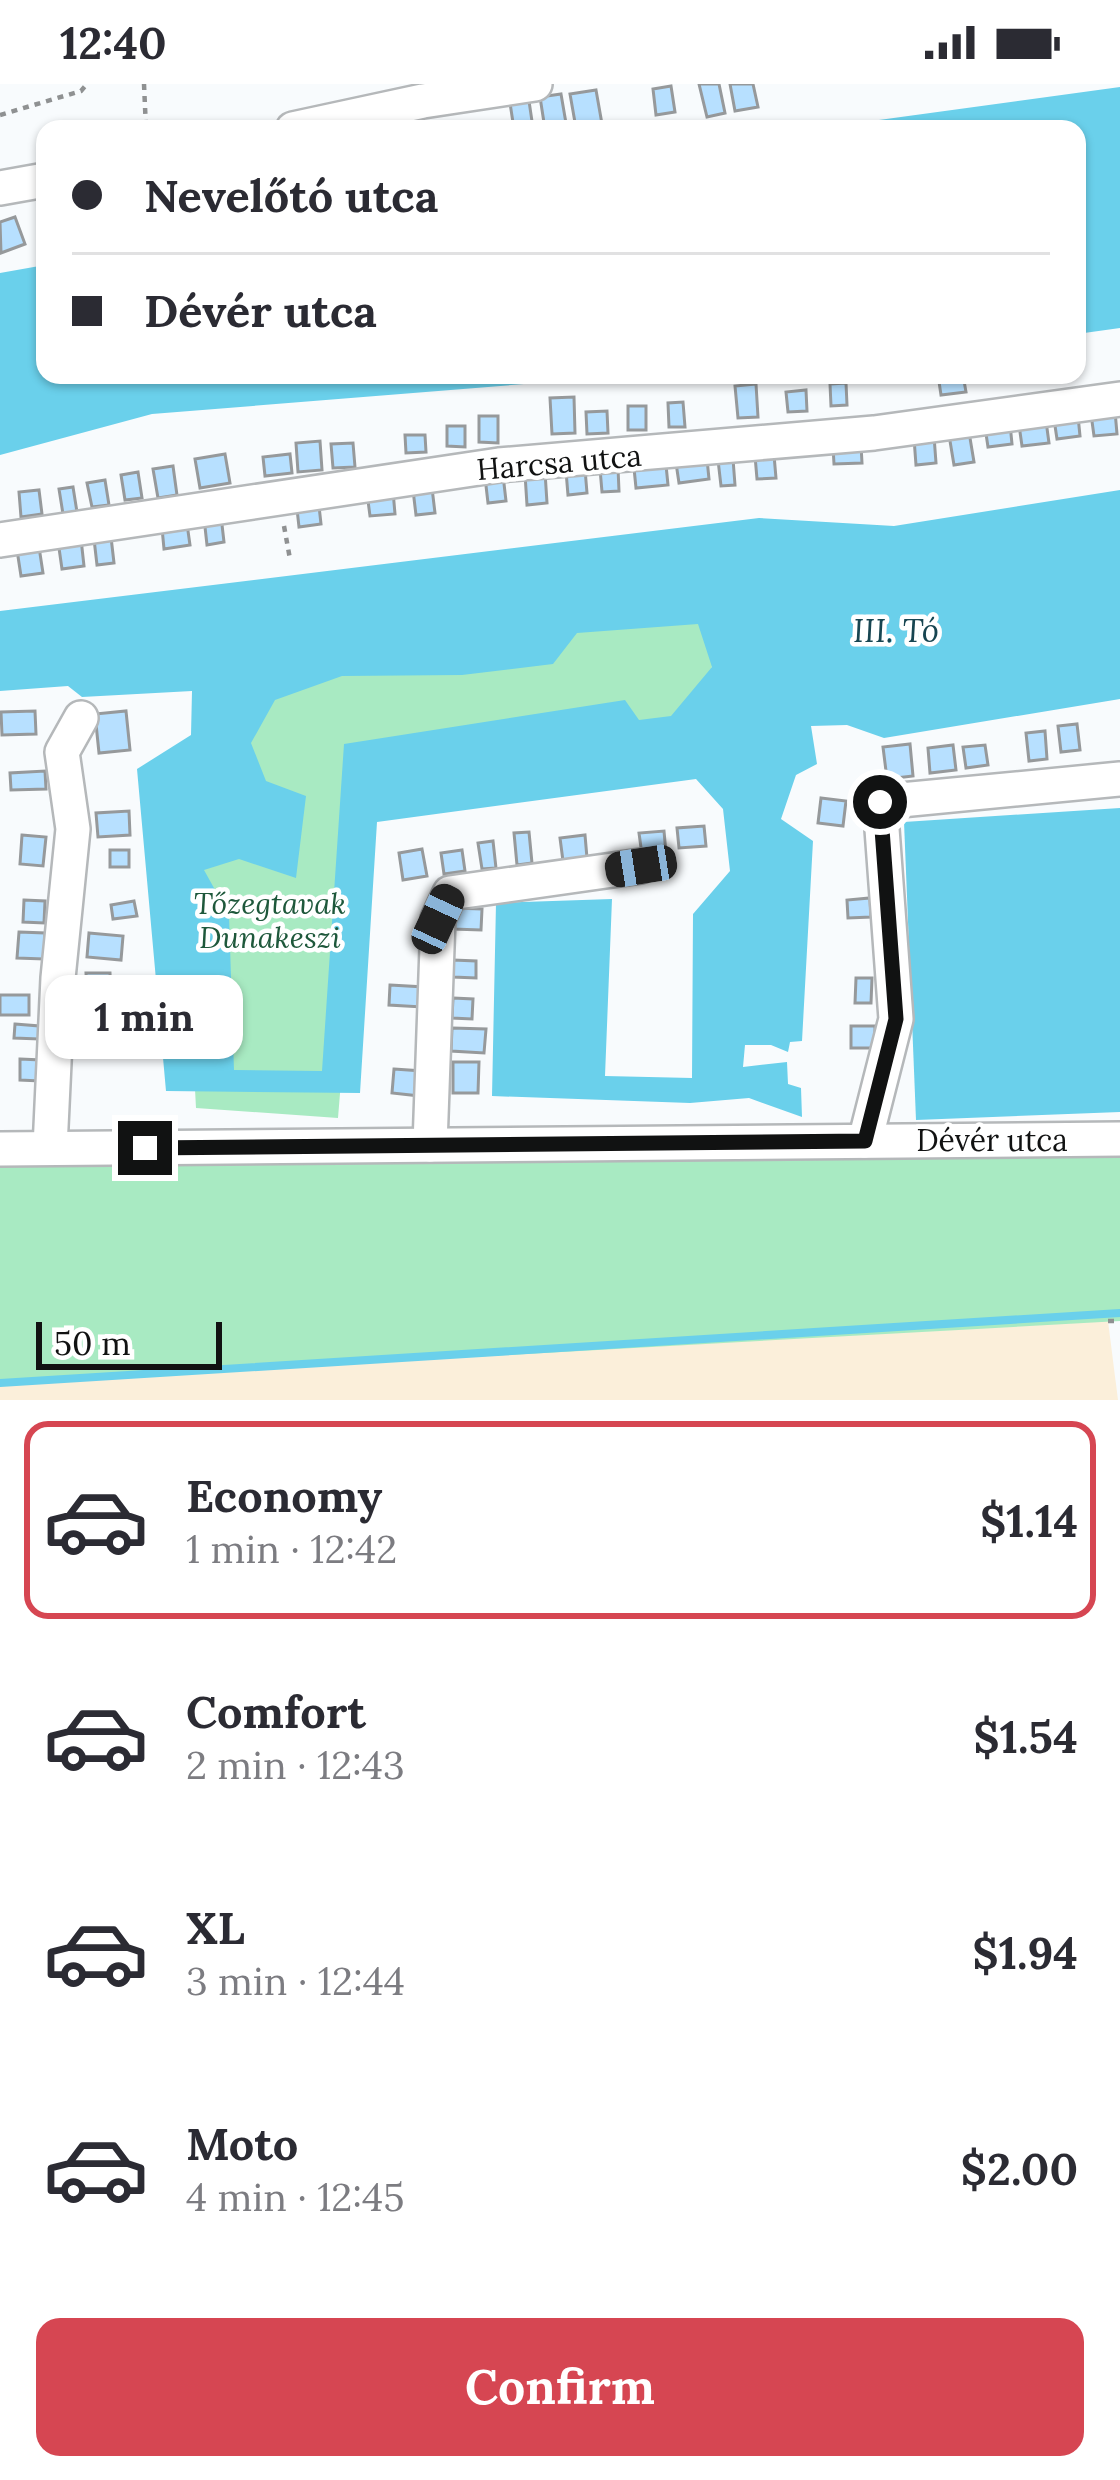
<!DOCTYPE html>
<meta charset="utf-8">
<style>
body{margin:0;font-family:Lora,serif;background:#f2f2f3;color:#2b2b33;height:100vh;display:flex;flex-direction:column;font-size:45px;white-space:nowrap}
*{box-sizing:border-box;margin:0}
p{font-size:39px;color:#7c7c81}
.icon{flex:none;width:66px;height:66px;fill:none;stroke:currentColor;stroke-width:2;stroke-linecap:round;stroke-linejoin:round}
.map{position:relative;height:1316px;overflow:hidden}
.sheet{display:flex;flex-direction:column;background:#fff;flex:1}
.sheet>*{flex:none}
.hud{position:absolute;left:36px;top:36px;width:1050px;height:264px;border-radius:24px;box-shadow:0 3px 9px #0004;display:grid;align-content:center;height:264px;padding:0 36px;background:#fff}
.scale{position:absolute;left:36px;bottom:30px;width:186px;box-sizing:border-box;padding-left:12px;border:6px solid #111212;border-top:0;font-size:33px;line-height:42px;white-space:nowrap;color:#111212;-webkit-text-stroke:9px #fff;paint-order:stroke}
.end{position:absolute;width:54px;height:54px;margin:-27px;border:15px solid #111212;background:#fff;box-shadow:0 0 0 6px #fff}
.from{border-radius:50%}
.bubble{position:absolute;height:84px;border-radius:24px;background:#fff;box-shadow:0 3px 9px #0004;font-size:39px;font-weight:700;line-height:84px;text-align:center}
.car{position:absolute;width:36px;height:72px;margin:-36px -18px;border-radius:15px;box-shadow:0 0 9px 3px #0007;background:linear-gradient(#222 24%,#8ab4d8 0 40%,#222 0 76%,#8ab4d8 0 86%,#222 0)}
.hud b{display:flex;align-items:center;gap:42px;height:114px;font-size:45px}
.hud b+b{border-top:3px solid #e1e1e2}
.hud i{width:30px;height:30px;background:#2b2b33}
ul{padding:21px 0 0;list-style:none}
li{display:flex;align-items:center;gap:36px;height:198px;margin:0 24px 18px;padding:0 12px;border:6px solid transparent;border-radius:24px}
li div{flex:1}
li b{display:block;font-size:45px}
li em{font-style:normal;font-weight:700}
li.selected{border-color:#d64652}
li>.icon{width:108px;height:108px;stroke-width:1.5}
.action{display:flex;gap:24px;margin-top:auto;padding:24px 36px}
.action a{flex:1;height:138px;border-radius:24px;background:#d64652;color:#fff;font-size:48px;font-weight:700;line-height:138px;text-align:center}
.status{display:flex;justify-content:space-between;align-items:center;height:84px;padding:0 60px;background:#fff;direction:ltr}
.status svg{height:33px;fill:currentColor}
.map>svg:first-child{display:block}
</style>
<div class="status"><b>12:40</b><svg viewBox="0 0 49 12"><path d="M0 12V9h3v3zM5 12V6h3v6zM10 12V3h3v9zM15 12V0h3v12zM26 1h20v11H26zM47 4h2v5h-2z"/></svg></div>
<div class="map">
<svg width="1120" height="1316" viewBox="0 0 1120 1316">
<rect width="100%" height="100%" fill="#f8fbfd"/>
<polygon fill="#fbefda" points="1108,1237 1118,1316 0,1316 0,1299"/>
<g fill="#a8eac2">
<polygon points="721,513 704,643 367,681 338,1034 196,1024 182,759 242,562"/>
<polygon points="0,1049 1120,1051 1120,1237 0,1299"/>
</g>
<g fill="#6ad0eb" fill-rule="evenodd">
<polygon points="1120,3 1120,244 1077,250 1077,45 813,45"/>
<polygon points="45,181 45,291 637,291 152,330 0,371 0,189"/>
<path d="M1120,406V615L884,654L847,641L811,642L817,680L796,691L781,735L813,757L802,957L790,958L788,968L771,961H745L743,983L787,978L788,1000L801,1004L802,1033L749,1014L690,1019L492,1012L496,819L612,815L605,992L692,994L693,830L730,787L723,725L696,695L377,738L360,1009L166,1007L137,685L191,651L192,607L82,613L68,602L0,607V527L759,434L894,442ZM698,540L712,583L671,632L639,636L625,616L344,660L322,987L234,986L229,831L204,786L239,775L296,794L306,712L266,697L251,659L275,616L342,592L462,591L553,580L577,549Z"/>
<polygon points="1120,724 1120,1028 916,1036 904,738"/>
</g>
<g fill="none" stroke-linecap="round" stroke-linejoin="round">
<polyline stroke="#6ad0eb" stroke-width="8" points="0,1299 1120,1229"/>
</g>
<g fill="#b7e0ff" stroke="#96999b" stroke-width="3">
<polygon points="699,0 719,0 725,29 707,33"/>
<polygon points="730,0 753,0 758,23 735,27"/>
<polygon points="671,2 675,28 656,31 653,5"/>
<polygon points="596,6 602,40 576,44 570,10"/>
<polygon points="561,10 567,45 545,45 540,13"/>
<polygon points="529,17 533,44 514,45 510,19"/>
<polygon points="15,133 25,160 1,169 0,138"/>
<polygon points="938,291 963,291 966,308 941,311"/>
<polygon points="846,299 847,321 831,322 830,300"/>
<polygon points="756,300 758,333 738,334 735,302"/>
<polygon points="806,306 807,327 788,328 786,308"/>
<polygon points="574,313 575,349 552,350 550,314"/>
<polygon points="683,318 685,343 669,343 668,319"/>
<rect x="628" y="322" width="18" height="24"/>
<polygon points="607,327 608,349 587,350 586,328"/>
<polygon points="1115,327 1117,350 1094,352 1091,330"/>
<polygon points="479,332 498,332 498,359 479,358"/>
<polygon points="1078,332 1080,352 1057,355 1054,335"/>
<polygon points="1046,337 1049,359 1022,362 1019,341"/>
<polygon points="1010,340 1012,360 988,363 985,343"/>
<polygon points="447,342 465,342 465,363 447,362"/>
<polygon points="969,348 974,378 954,381 949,351"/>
<polygon points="405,351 425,351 426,368 406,369"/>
<polygon points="934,352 936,379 916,381 914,354"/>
<polygon points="320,357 322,386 298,388 296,359"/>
<polygon points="353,359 355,383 333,384 331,360"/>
<polygon points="861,361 862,379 834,380 833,363"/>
<polygon points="225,370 230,399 200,404 195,375"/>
<polygon points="290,370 292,389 265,392 263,373"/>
<polygon points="774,371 776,394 757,395 755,372"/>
<polygon points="707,375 709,395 679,399 676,379"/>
<polygon points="733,375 735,401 721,402 718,376"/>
<polygon points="666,381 668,401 636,404 634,384"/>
<polygon points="173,382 177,411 158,414 153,385"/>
<polygon points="618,384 619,407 602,408 600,385"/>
<polygon points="585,385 587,409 568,411 566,387"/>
<polygon points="138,388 142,414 125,416 121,391"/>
<polygon points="545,388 547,419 527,421 525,390"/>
<polygon points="503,391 506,417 488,419 485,393"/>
<polygon points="105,396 109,421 92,423 87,399"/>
<polygon points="73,403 77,428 63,430 59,405"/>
<polygon points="432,404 435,429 416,431 413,406"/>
<polygon points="39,406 42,430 21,433 19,408"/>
<polygon points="393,407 395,430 370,432 367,409"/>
<polygon points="318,413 321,440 299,443 296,416"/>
<polygon points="221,432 224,458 207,461 204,434"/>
<polygon points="187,440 190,461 164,465 162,444"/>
<polygon points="111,453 114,479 97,481 94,455"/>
<polygon points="81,455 84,482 62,485 58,457"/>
<polygon points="39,463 43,489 21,492 17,466"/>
<polygon points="35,627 36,650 2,651 1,628"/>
<polygon points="126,627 130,666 99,669 95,630"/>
<polygon points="1077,640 1080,666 1061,668 1058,642"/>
<polygon points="1045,647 1047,675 1029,677 1026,649"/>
<polygon points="910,660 913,692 887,695 883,663"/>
<polygon points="953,661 956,686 930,689 928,664"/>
<polygon points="985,661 988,681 966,684 963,663"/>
<polygon points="45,687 46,705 11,706 10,689"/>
<polygon points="821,714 846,717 843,742 818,739"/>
<polygon points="129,727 130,751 98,753 96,729"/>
<polygon points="704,742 706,762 679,764 677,744"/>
<polygon points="664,747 666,769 642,771 639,749"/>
<polygon points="529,748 532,779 517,781 514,749"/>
<polygon points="22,751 46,753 43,782 20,780"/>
<polygon points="585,751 587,774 563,777 560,754"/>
<polygon points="493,757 496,784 482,785 478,759"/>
<polygon points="422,765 427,792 403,796 399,769"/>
<rect x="110" y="766" width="19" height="17"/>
<polygon points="462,766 465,787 444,790 441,769"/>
<polygon points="870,814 871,833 848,834 847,816"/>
<polygon points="24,816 45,817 44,839 23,838"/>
<polygon points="134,817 137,832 113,835 111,821"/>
<polygon points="454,824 482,825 481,846 453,845"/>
<polygon points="19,848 45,849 44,875 17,874"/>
<polygon points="89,849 123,852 121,876 87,873"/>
<polygon points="453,876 476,877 476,894 453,893"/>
<polygon points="86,889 110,889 111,912 87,912"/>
<polygon points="856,894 872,894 871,919 855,919"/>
<polygon points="390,901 424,903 422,923 389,921"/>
<rect x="0" y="911" width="29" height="20"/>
<polygon points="453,914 473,915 472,935 452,934"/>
<polygon points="144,923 148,950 120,955 116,927"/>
<polygon points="15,940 39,942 39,955 14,954"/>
<rect x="851" y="942" width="24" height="22"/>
<polygon points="452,944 486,945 484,969 451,967"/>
<polygon points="20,975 41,976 40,997 20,996"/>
<polygon points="453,978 479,978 478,1009 453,1009"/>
<polygon points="394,985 422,987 420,1012 392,1009"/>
</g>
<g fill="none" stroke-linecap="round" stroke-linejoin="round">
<g stroke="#b5b8ba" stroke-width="38">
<g id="minor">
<polyline points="293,45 423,17 535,0"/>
<polyline points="0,104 45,96"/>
<polyline points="0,456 499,381 874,349 1120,315"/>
<polyline points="865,1057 896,935 880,718 1120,695"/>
<polyline points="430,1061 438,835 450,809 641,782"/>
<polyline points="50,1064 58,894 73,745 62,668 81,634"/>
<polyline points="0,1065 1120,1055"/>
</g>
</g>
<g stroke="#8f9192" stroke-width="4.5" stroke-dasharray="6 6" stroke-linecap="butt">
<polyline points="144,0 146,45"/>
<polyline points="0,31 81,7 87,0"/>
<polyline points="284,442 290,475"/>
<polyline points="1108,1237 1120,1237"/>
</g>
<use href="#minor" stroke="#fff" stroke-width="33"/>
</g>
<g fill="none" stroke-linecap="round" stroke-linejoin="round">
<polyline stroke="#111212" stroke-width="15" points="145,1064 865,1057 896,935 880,718"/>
</g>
<g text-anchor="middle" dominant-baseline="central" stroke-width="9" stroke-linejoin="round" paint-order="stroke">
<g font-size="30" fill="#111212" stroke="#fff">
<text transform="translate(559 378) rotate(-5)">Harcsa utca</text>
<text x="992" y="1056">Dévér utca</text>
</g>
<g font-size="30" font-style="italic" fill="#1e583b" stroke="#fff">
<text x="270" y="819">Tőzegtavak<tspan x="270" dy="34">Dunakeszi</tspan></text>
</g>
<g font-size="33" font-style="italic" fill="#174551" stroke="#fff">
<text x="896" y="546">III. Tó</text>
</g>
</g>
</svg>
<div class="scale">50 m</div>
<i class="end from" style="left:880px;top:718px"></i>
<i class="end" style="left:145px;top:1064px"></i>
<div class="bubble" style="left:45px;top:891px;width:198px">1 min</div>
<i class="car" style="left:641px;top:782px;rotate:261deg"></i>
<i class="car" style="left:438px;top:835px;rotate:25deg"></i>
<div class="hud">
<b><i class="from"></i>Nevelőtó utca</b>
<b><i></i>Dévér utca</b>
</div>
</div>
<section class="sheet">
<ul>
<li class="selected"><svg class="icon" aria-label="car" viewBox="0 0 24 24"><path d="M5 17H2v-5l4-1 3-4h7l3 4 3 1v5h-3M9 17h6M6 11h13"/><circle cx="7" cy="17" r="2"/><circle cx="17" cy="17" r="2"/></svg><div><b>Economy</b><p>1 min · 12:42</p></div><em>$1.14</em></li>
<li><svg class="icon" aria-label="car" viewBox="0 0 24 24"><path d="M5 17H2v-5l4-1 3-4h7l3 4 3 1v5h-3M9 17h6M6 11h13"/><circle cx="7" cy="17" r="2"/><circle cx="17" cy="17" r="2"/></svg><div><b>Comfort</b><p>2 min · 12:43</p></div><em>$1.54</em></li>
<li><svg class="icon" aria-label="car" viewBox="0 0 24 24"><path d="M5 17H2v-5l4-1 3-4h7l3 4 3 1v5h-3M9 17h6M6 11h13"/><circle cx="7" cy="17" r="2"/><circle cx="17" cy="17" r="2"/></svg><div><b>XL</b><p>3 min · 12:44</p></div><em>$1.94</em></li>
<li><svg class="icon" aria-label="car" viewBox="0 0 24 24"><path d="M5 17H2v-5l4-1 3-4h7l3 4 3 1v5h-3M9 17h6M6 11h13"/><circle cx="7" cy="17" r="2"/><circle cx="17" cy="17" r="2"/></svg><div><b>Moto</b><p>4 min · 12:45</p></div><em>$2.00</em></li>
</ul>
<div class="action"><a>Confirm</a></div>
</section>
